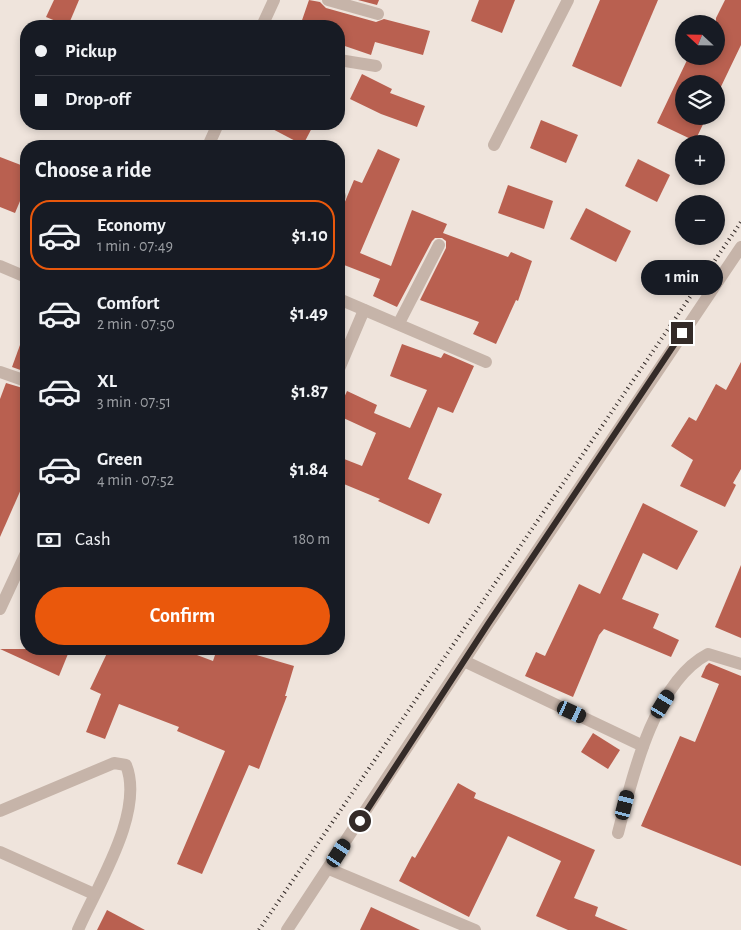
<!DOCTYPE html>
<meta charset="utf-8">
<style>
body{margin:0;font-family:"Alegreya Sans",sans-serif;background:#20242c;color:#f1f3f6;height:100vh;display:flex;flex-direction:column;font-size:19px;white-space:nowrap}
*{box-sizing:border-box;margin:0}
p{font-size:16px;color:#9ea1a6}
.icon{flex:none;width:28px;height:28px;fill:none;stroke:currentColor;stroke-width:2;stroke-linecap:round;stroke-linejoin:round}
.map{position:relative;flex:1;overflow:hidden}
.side{position:absolute;left:20px;top:140px;width:325px;height:515px;display:flex;flex-direction:column;background:#171b24;border-radius:20px;box-shadow:0 2px 8px #0003}
.side>*{flex:none}
.hud{position:absolute;left:20px;top:20px;width:325px;height:110px;border-radius:20px;box-shadow:0 2px 8px #0003;display:grid;align-content:center;height:110px;padding:0 15px;background:#171b24}
.needle{width:32px;rotate:292deg}
.tools{position:absolute;left:675px;top:15px;display:grid;gap:10px}
.tools a{display:grid;place-items:center;width:50px;height:50px;border-radius:50%;background:#171b24;box-shadow:0 2px 8px #0003;font-size:25px}
.end{position:absolute;width:22px;height:22px;margin:-11px;border:6px solid #342b28;background:#fff;box-shadow:0 0 0 2px #fff}
.from{border-radius:50%}
.bubble{position:absolute;height:35px;border-radius:18px;background:#171b24;box-shadow:0 2px 8px #0003;font-size:16px;font-weight:600;line-height:35px;text-align:center}
.car{position:absolute;width:15px;height:30px;margin:-15px -8px;border-radius:6px;box-shadow:0 0 4px 1px #0007;background:linear-gradient(#222 24%,#8ab4d8 0 40%,#222 0 76%,#8ab4d8 0 86%,#222 0)}
.hud b{display:flex;align-items:center;gap:18px;height:48px;font-size:19px}
.hud b+b{border-top:1px solid #363941}
.hud i{width:12px;height:12px;background:#f1f3f6}
ul{padding:0;list-style:none}
li{display:flex;align-items:center;gap:15px;height:70px;margin:0 10px 8px;padding:0 5px;border:2px solid transparent;border-radius:20px}
li div{flex:1}
li b{display:block;font-size:19px}
li em{font-style:normal;font-weight:600}
li.on{border-color:#ea580c}
li>.icon{width:45px;height:45px;stroke-width:1.5}
h2{padding:0 15px;font-size:22px;line-height:60px}
.pay{display:flex;align-items:center;gap:12px;height:55px;padding:0 15px;font-size:19px}
.pay p{margin-inline-start:auto}
.button{display:flex;gap:10px;margin-top:auto;padding:10px 15px}
.button a{flex:1;height:58px;border-radius:30px;background:#ea580c;color:#fff;font-size:20px;font-weight:600;line-height:58px;text-align:center}
.map>svg:first-child{display:block}
</style>
<div class="map">
<svg width="741" height="930" viewBox="0 0 741 930">
<rect width="100%" height="100%" fill="#efe4dc"/>
<g fill="#b96050">
<polygon points="54,0 79,0 68,26 46,17"/>
<polygon points="309,0 320,2 326,8 376,22 384,19 430,31 423,55 375,42 371,55 339,44 339,26 300,26"/>
<polygon points="358,0 379,0 377,5"/>
<polygon points="479,0 515,0 502,33 471,21"/>
<polygon points="600,0 658,0 621,87 572,66"/>
<polygon points="725,0 741,0 741,45 716,97 716,84 684,84 684,116 707,116 695,141 657,123 689,56 716,56 716,18"/>
<polygon points="362,74 392,89 390,93 425,106 417,127 381,114 350,99"/>
<polygon points="541,120 578,135 566,163 530,148"/>
<polygon points="263,124 314,124 303,145"/>
<polygon points="378,149 400,159 360,253 391,266 412,210 447,224 443,233 508,257 511,252 532,261 518,301 516,300 496,344 473,334 479,322 420,300 446,248 446,241 442,238 435,238 432,241 397,307 373,296 380,279 339,263 339,216 354,180 362,183"/>
<polygon points="0,157 26,167 26,187 15,213 0,207"/>
<polygon points="638,159 670,175 657,202 625,186"/>
<polygon points="508,185 553,201 544,229 498,213"/>
<polygon points="586,208 631,231 616,262 570,239"/>
<polygon points="24,334 26,334 26,372 12,367"/>
<polygon points="402,344 441,358 444,353 474,366 453,413 438,407 408,479 442,494 429,524 378,501 380,499 339,482 339,457 362,466 376,433 339,416 339,409 347,391 377,405 374,413 410,428 427,390 390,376"/>
<polygon points="741,362 741,469 733,483 736,485 725,507 680,486 693,460 671,446 689,417 696,421 716,384 726,390"/>
<polygon points="6,383 26,389 26,478 0,537 0,399"/>
<polygon points="643,503 698,531 677,570 643,553 622,599 659,614 653,628 679,640 671,657 604,629 599,635 573,697 525,676 536,652 545,656 579,584 600,594"/>
<polygon points="741,565 741,638 715,627"/>
<polygon points="0,649 70,649 59,676"/>
<polygon points="109,649 181,649 213,661 217,649 252,649 250,653 294,666 285,696 287,696 259,769 249,765 202,874 177,864 225,751 177,731 179,727 119,704 105,739 86,732 101,694 90,689"/>
<polygon points="709,663 741,676 741,866 641,826 680,736 695,742 719,684 701,677 706,666"/>
<polygon points="593,733 620,750 608,769 581,752"/>
<polygon points="458,783 476,793 474,798 595,850 574,898 598,907 595,916 628,930 568,930 536,916 561,861 508,836 469,917 399,881 412,856 415,858"/>
<polygon points="371,907 420,930 360,930"/>
<polygon points="107,910 145,930 97,930"/>
</g>
<g fill="none" stroke-linecap="round" stroke-linejoin="round">
<g stroke="#c6b4a9" stroke-width="12">
<polyline points="328,0 378,14"/>
<polyline points="262,26 274,0"/>
<polyline points="339,60 376,66"/>
<polyline points="494,145 568,0"/>
<polyline points="208,146 218,124"/>
<polyline points="339,199 340,196"/>
<polyline points="0,266 26,277"/>
<polyline points="339,299 486,362"/>
<polyline points="399,323 439,245"/>
<polyline points="339,369 364,310"/>
<polyline points="0,372 26,381"/>
<polyline points="0,609 26,553"/>
<polyline points="464,661 643,746"/>
<path d="M0,811L114,763L126,765C145,812 97,886 78,930"/>
<path d="M618,833C632,778 654,682 708,654L741,664"/>
<polyline points="0,852 94,894"/>
<polyline points="329,869 475,930"/>
<polyline points="287,930 488,624 741,247"/>
</g>
<polyline stroke="#342b28" stroke-width="4" stroke-dasharray="1 4" stroke-linecap="butt" points="259,930 741,222"/>
</g>
<g fill="none" stroke-linecap="round" stroke-linejoin="round">
<polyline stroke="#342b28" stroke-width="6" points="360,821 488,624 682,333"/>
</g>
</svg>
<div class="tools">
<a><svg class="needle" viewBox="-14 -14 28 28"><path d="M0-13l5 13h-10z" fill="#e53935"/><path d="M0 13l5-13h-10z" fill="#9ea1a6"/></svg></a>
<a><svg class="icon" aria-label="layers" viewBox="0 0 24 24"><path d="M12 4l9 5-9 5-9-5zM3 14l9 5 9-5"/></svg></a>
<a>+</a>
<a>−</a>
</div>
<i class="end from" style="left:360px;top:821px"></i>
<i class="end" style="left:682px;top:333px"></i>
<div class="bubble" style="left:641px;top:260px;width:82px">1 min</div>
<i class="car" style="left:663px;top:704px;rotate:31deg"></i>
<i class="car" style="left:572px;top:712px;rotate:115deg"></i>
<i class="car" style="left:625px;top:805px;rotate:14deg"></i>
<i class="car" style="left:339px;top:853px;rotate:33deg"></i>
<div class="hud">
<b><i class="from"></i>Pickup</b>
<b><i></i>Drop-off</b>
</div>
<section class="side">
<h2>Choose a ride</h2>
<ul>
<li class="on"><svg class="icon" aria-label="car" viewBox="0 0 24 24"><path d="M5 17H2v-5l4-1 3-4h7l3 4 3 1v5h-3M9 17h6M6 11h13"/><circle cx="7" cy="17" r="2"/><circle cx="17" cy="17" r="2"/></svg><div><b>Economy</b><p>1 min · 07:49</p></div><em>$1.10</em></li>
<li><svg class="icon" aria-label="car" viewBox="0 0 24 24"><path d="M5 17H2v-5l4-1 3-4h7l3 4 3 1v5h-3M9 17h6M6 11h13"/><circle cx="7" cy="17" r="2"/><circle cx="17" cy="17" r="2"/></svg><div><b>Comfort</b><p>2 min · 07:50</p></div><em>$1.49</em></li>
<li><svg class="icon" aria-label="car" viewBox="0 0 24 24"><path d="M5 17H2v-5l4-1 3-4h7l3 4 3 1v5h-3M9 17h6M6 11h13"/><circle cx="7" cy="17" r="2"/><circle cx="17" cy="17" r="2"/></svg><div><b>XL</b><p>3 min · 07:51</p></div><em>$1.87</em></li>
<li><svg class="icon" aria-label="car" viewBox="0 0 24 24"><path d="M5 17H2v-5l4-1 3-4h7l3 4 3 1v5h-3M9 17h6M6 11h13"/><circle cx="7" cy="17" r="2"/><circle cx="17" cy="17" r="2"/></svg><div><b>Green</b><p>4 min · 07:52</p></div><em>$1.84</em></li>
</ul>
<div class="pay"><svg class="icon" aria-label="cash" viewBox="0 0 24 24"><path d="M3 7h18v10H3z"/><circle cx="12" cy="12" r="2"/></svg>Cash<p>180 m</p></div>
<div class="button"><a>Confirm</a></div>
</section>
</div>
